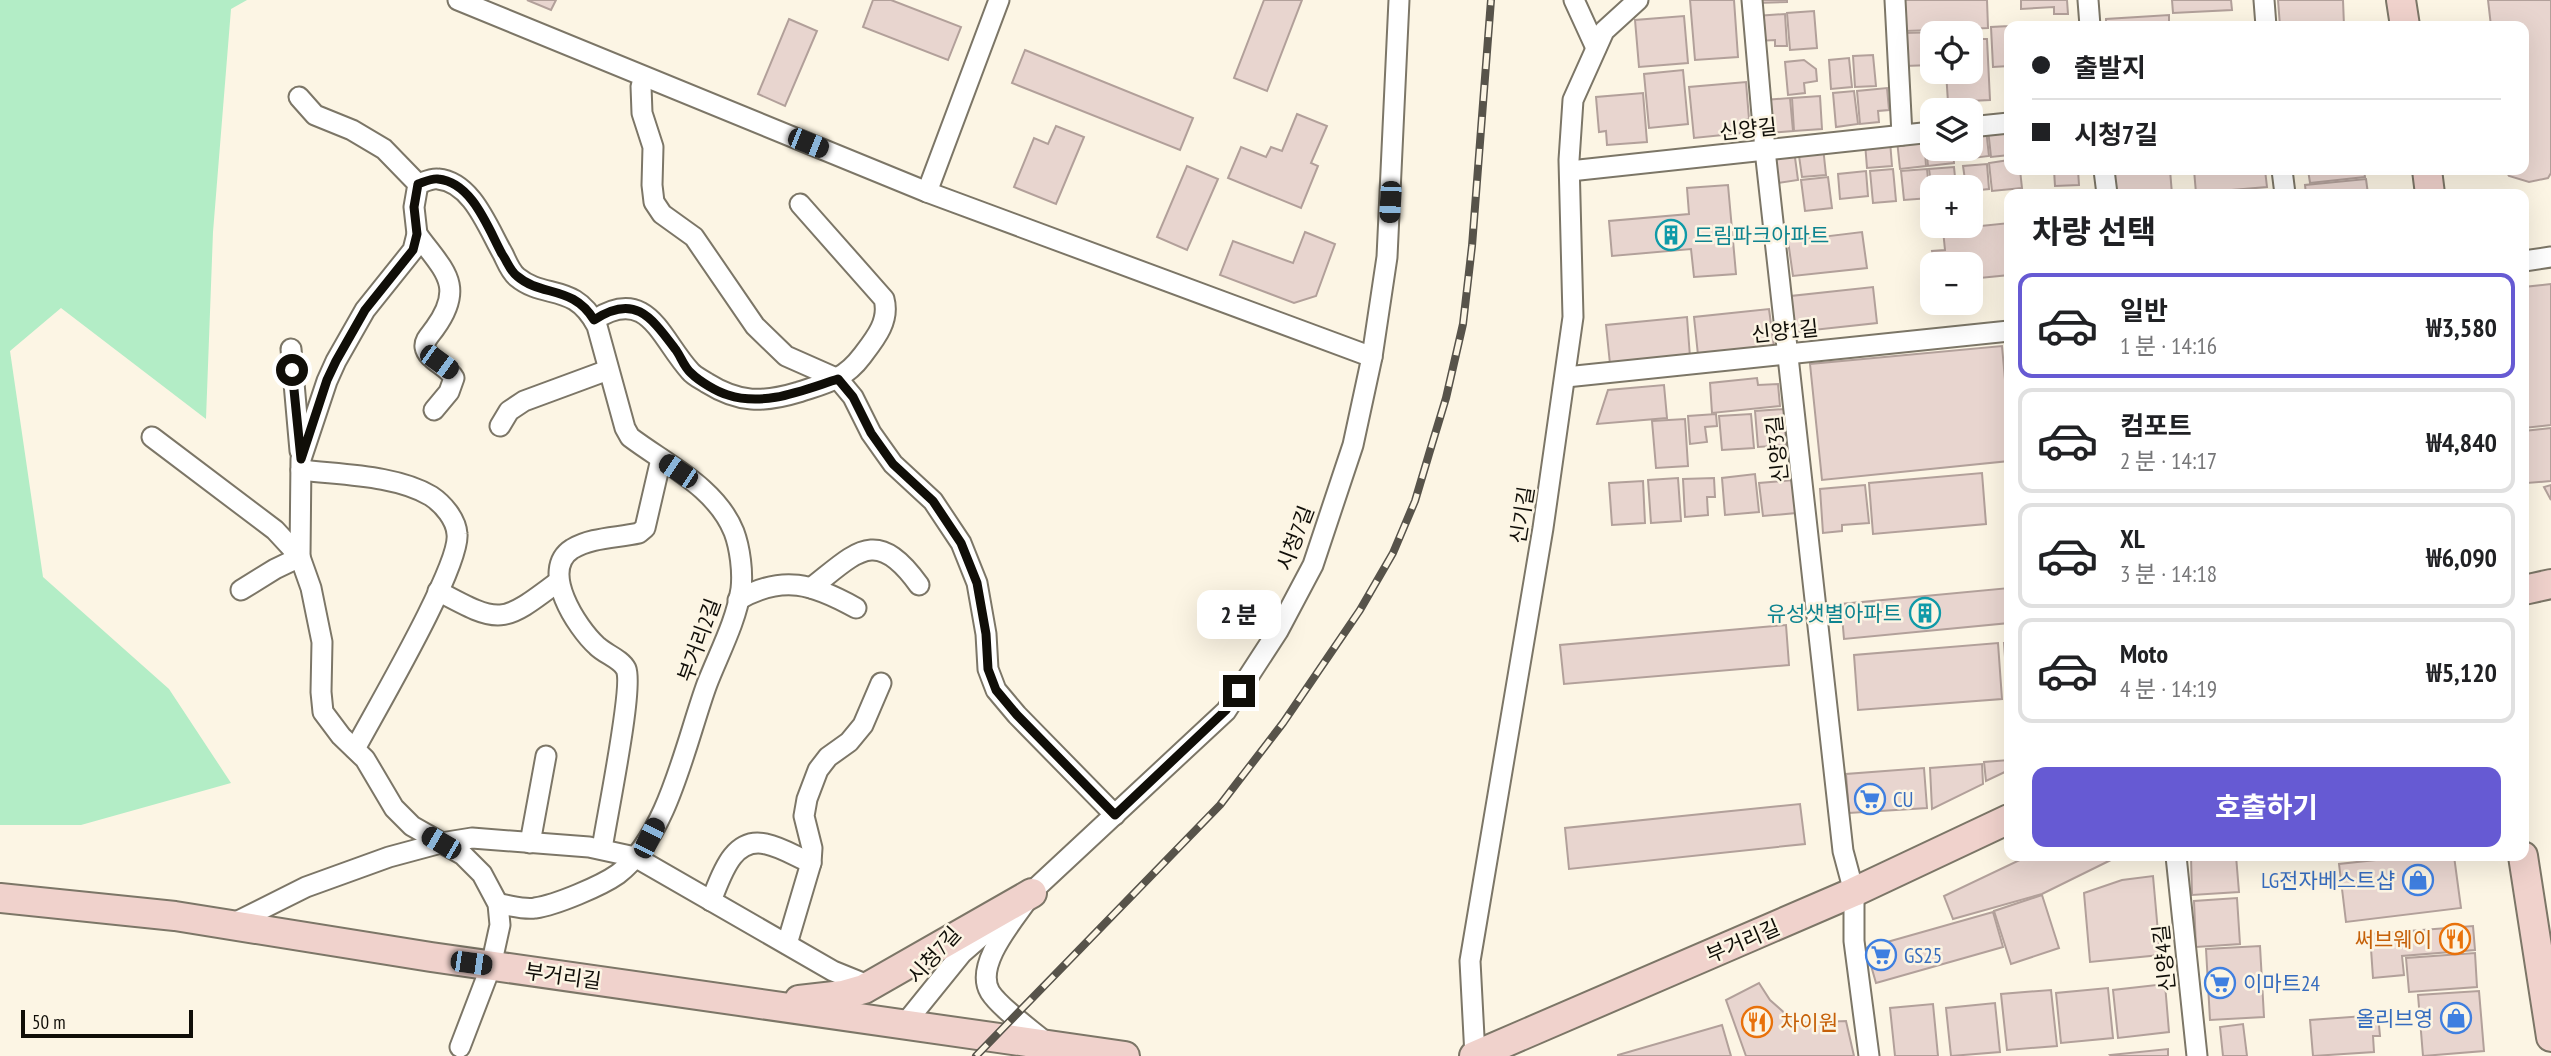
<!DOCTYPE html>
<html lang="ko">
<meta charset="utf-8">
<style>
body{margin:0;font-family:"PT Sans Narrow","Noto Sans KR",sans-serif;background:#f2f2f2;color:#202124;height:100vh;display:flex;flex-direction:column;font-size:26px;white-space:nowrap}
*{box-sizing:border-box;margin:0}
p{font-size:23px;color:#757577}
.icon{flex:none;width:38px;height:38px;fill:none;stroke:currentColor;stroke-width:2;stroke-linecap:round;stroke-linejoin:round}
.map{position:relative;flex:1;overflow:hidden}
.sheet{position:absolute;left:2004px;top:189px;width:525px;height:672px;display:flex;flex-direction:column;background:#fff;border-radius:14px;box-shadow:0 7px 28px #0002}
.sheet>*{flex:none}
.banner{position:absolute;left:2004px;top:21px;width:525px;height:154px;border-radius:14px;box-shadow:0 7px 28px #0002;display:grid;align-content:center;height:154px;padding:0 28px;background:#fff}
.controls{position:absolute;left:1920px;top:21px;display:grid;gap:14px}
.controls a{display:grid;place-items:center;width:63px;height:63px;border-radius:14px;background:#fff;box-shadow:0 7px 28px #0002;font-size:35px}
.scale{position:absolute;left:21px;bottom:18px;width:172px;box-sizing:border-box;padding-left:7px;border:4px solid #100e08;border-top:0;font-size:19px;line-height:24px;white-space:nowrap;color:#100e08;-webkit-text-stroke:5px #fcf5e4;paint-order:stroke}
.end{position:absolute;width:32px;height:32px;margin:-16px;border:9px solid #100e08;background:#fff;box-shadow:0 0 0 4px #fff}
.from{border-radius:50%}
.bubble{position:absolute;height:49px;border-radius:14px;background:#fff;box-shadow:0 7px 28px #0002;font-size:23px;font-weight:700;line-height:49px;text-align:center}
.car{position:absolute;width:21px;height:42px;margin:-21px -10px;border-radius:9px;box-shadow:0 0 5px 2px #0007;background:linear-gradient(#222 24%,#8ab4d8 0 40%,#222 0 76%,#8ab4d8 0 86%,#222 0)}
.banner b{display:flex;align-items:center;gap:24px;height:66px;font-size:26px}
.banner b+b{border-top:2px solid #e0e0e0}
.banner i{width:18px;height:18px;background:#202124}
ul{padding:0;list-style:none}
li{display:flex;align-items:center;gap:21px;height:105px;margin:0 14px 10px;padding:0 14px;border:4px solid #e0e0e0;border-radius:14px}
li div{flex:1}
li b{display:block;font-size:26px}
li em{font-style:normal;font-weight:700}
li.selected{border-color:#665ad3}
li>.icon{width:63px;height:63px;stroke-width:1.5}
h2{padding:0 28px;font-size:32px;line-height:84px}
.cta{display:flex;gap:14px;margin-top:auto;padding:14px 28px}
.cta a{flex:1;height:80px;border-radius:14px;background:#665ad3;color:#fff;font-size:28px;font-weight:700;line-height:80px;text-align:center}
.map>svg:first-child{display:block}
</style>
<div class="map">
<svg width="2551" height="1056" viewBox="0 0 2551 1056">
<rect width="100%" height="100%" fill="#fcf5e4"/>
<polygon fill="#b3edc6" points="0,0 247,0 231,9 213,232 206,419 61,308 10,351 43,577 169,689 231,783 81,825 0,825"/>
<g fill="#e8d5cf" stroke="#b2a09a" stroke-width="2">
<polygon points="527,0 556,0 551,10"/>
<polygon points="873,0 891,0 961,27 948,60 863,27"/>
<polygon points="1264,0 1302,0 1267,91 1234,78"/>
<polygon points="1690,0 1734,0 1738,57 1695,60"/>
<polygon points="1756,0 1787,0 1787,2 1757,3"/>
<polygon points="1903,0 1987,0 1988,28 1905,31"/>
<polygon points="2021,0 2067,0 2068,14 2054,14 2054,7 2021,9"/>
<polygon points="2172,0 2231,0 2232,10 2173,13"/>
<polygon points="2278,0 2343,0 2344,26 2280,26"/>
<polygon points="2488,0 2551,0 2551,173 2548,178 2529,182 2509,176 2505,170 2524,170 2524,26 2491,26"/>
<polygon points="1814,11 1817,48 1790,50 1787,13"/>
<polygon points="1785,14 1787,46 1775,46 1775,40 1758,41 1756,16"/>
<polygon points="2169,15 2169,26 2106,26 2106,19"/>
<polygon points="1684,16 1688,63 1639,67 1635,20"/>
<polygon points="789,19 817,31 785,106 758,94"/>
<polygon points="2048,24 2048,26 2009,26 2009,66 1993,67 1991,27"/>
<polygon points="1943,32 1932,33 1932,65 1905,66 1904,33"/>
<polygon points="1970,39 1987,39 1990,100 1948,102 1946,72 1970,72"/>
<polygon points="1025,50 1193,118 1180,150 1012,83"/>
<polygon points="1873,55 1876,86 1855,87 1853,56"/>
<polygon points="1849,58 1852,87 1831,89 1829,60"/>
<polygon points="1804,60 1816,69 1817,81 1804,83 1805,93 1788,95 1785,62"/>
<polygon points="1683,70 1688,124 1649,128 1644,74"/>
<polygon points="1746,82 1749,119 1741,120 1742,133 1694,138 1689,87"/>
<polygon points="1887,88 1889,110 1878,111 1879,122 1860,124 1857,91"/>
<polygon points="1854,91 1858,124 1836,127 1833,93"/>
<polygon points="1643,93 1647,142 1607,145 1606,131 1599,132 1596,97"/>
<polygon points="1820,96 1822,129 1794,131 1792,98"/>
<polygon points="1790,98 1793,131 1767,133 1764,100"/>
<polygon points="1297,114 1327,126 1311,163 1318,166 1301,208 1228,178 1241,147 1266,157 1271,147 1282,151"/>
<polygon points="1056,126 1084,137 1056,204 1014,187 1034,138 1048,144"/>
<polygon points="2009,127 2009,155 1991,157 1988,129"/>
<polygon points="1986,129 1989,156 1965,159 1964,149 1970,149 1970,130"/>
<polygon points="1925,136 1932,136 1932,149 1953,149 1954,163 1928,166"/>
<polygon points="1924,137 1926,166 1900,169 1897,140"/>
<polygon points="1890,141 1892,166 1867,168 1865,143"/>
<polygon points="1823,147 1826,175 1802,177 1798,149"/>
<polygon points="1794,150 1798,180 1772,184 1770,163 1777,152"/>
<polygon points="2009,160 2009,170 2020,170 2022,188 1992,191 1989,163"/>
<polygon points="1987,164 1989,189 1970,191 1970,187 1966,187 1963,166"/>
<polygon points="1187,166 1218,179 1187,250 1157,237"/>
<polygon points="1954,167 1956,187 1932,187 1932,191 1929,169"/>
<polygon points="1893,169 1896,201 1873,203 1870,171"/>
<polygon points="1927,169 1930,198 1904,200 1901,171"/>
<polygon points="2054,170 2078,170 2079,185 2055,186"/>
<polygon points="2114,170 2170,170 2172,194 2116,194"/>
<polygon points="2194,170 2265,170 2267,187 2196,193"/>
<polygon points="2308,170 2364,170 2365,177 2310,183"/>
<polygon points="1866,171 1868,196 1840,199 1838,174"/>
<polygon points="1828,177 1832,208 1805,211 1801,180"/>
<polygon points="2366,179 2368,194 2306,194 2305,185"/>
<polygon points="1728,185 1736,274 1694,277 1691,249 1612,256 1609,221 1689,214 1687,188"/>
<polygon points="2009,223 2009,275 1970,279 1970,264 1934,264 1932,251 1945,250 1943,230"/>
<polygon points="1305,232 1335,244 1316,296 1294,303 1220,275 1233,241 1293,263"/>
<polygon points="1862,232 1867,268 1793,276 1788,241"/>
<polygon points="2551,284 2551,425 2524,428 2524,287"/>
<polygon points="1873,287 1877,323 1795,332 1791,296"/>
<polygon points="1769,309 1774,346 1698,355 1694,317"/>
<polygon points="1687,317 1690,357 1610,364 1606,325"/>
<polygon points="2002,346 2007,402 2009,402 2009,461 1822,480 1810,364"/>
<polygon points="1757,378 1758,385 1778,384 1780,406 1712,413 1710,383"/>
<polygon points="1664,385 1667,418 1597,424 1608,390"/>
<polygon points="1784,409 1786,445 1758,447 1755,411"/>
<polygon points="1716,414 1717,426 1705,427 1707,442 1690,444 1688,416"/>
<polygon points="1751,414 1754,448 1722,450 1719,416"/>
<polygon points="1685,419 1688,466 1656,468 1652,421"/>
<polygon points="2551,428 2551,481 2527,483 2524,431"/>
<polygon points="1982,473 1986,524 1873,534 1869,483"/>
<polygon points="1755,474 1759,512 1725,515 1722,478"/>
<polygon points="1678,478 1681,521 1651,523 1648,480"/>
<polygon points="1714,478 1715,497 1707,497 1708,515 1685,517 1683,479"/>
<polygon points="1794,480 1796,513 1763,516 1759,483"/>
<polygon points="1643,481 1645,523 1612,525 1609,483"/>
<polygon points="1865,485 1869,523 1842,525 1842,531 1823,533 1820,489"/>
<polygon points="2551,485 2551,500 2544,487"/>
<polygon points="2009,588 2009,623 1844,639 1841,604"/>
<polygon points="1786,625 1789,665 1564,684 1560,645"/>
<polygon points="1998,643 2002,699 1858,710 1854,655"/>
<polygon points="2004,643 2009,643 2009,699 2008,699"/>
<polygon points="2009,760 2009,770 1986,781 1984,762"/>
<polygon points="1982,764 1983,784 1932,809 1930,768"/>
<polygon points="1924,768 1927,808 1849,813 1846,774"/>
<polygon points="1800,804 1805,844 1569,869 1565,828"/>
<polygon points="2028,856 2119,856 2042,894 1953,919 1944,896"/>
<polygon points="2191,856 2236,856 2239,892 2192,895"/>
<polygon points="2413,856 2454,856 2461,908 2346,922 2339,864"/>
<polygon points="2153,876 2160,955 2090,962 2084,893 2122,880"/>
<polygon points="2042,895 2059,948 2011,964 1994,911"/>
<polygon points="2237,898 2240,944 2196,947 2194,901"/>
<polygon points="1993,912 2003,947 1876,983 1866,948"/>
<polygon points="2473,926 2475,950 2402,956 2404,975 2373,978 2370,934"/>
<polygon points="2260,946 2264,1017 2210,1020 2206,949"/>
<polygon points="2475,953 2477,987 2409,992 2406,958"/>
<polygon points="1759,983 1770,1000 1796,1023 1846,1021 1854,1056 1746,1056 1726,1000"/>
<polygon points="2165,984 2169,1032 2118,1038 2113,990"/>
<polygon points="2108,988 2113,1038 2061,1043 2056,993"/>
<polygon points="2051,990 2057,1046 2007,1050 2001,994"/>
<polygon points="2479,991 2484,1051 2423,1056 2418,995"/>
<polygon points="1995,1003 2000,1052 1951,1056 1946,1008"/>
<polygon points="1933,1004 1938,1056 1895,1056 1890,1008"/>
<polygon points="2378,1015 2380,1036 2373,1036 2374,1052 2313,1056 2310,1020"/>
<polygon points="2243,1024 2247,1056 2223,1056 2220,1027"/>
<polygon points="1722,1025 1731,1056 1618,1056 1618,1055"/>
<polygon points="2168,1049 2168,1056 2111,1056 2110,1055"/>
</g>
<g fill="none" stroke-linecap="round" stroke-linejoin="round">
<g stroke="#7c7667" stroke-width="23">
<g id="street">
<polyline points="458,0 927,192 1372,357"/>
<polyline points="1574,0 1596,48"/>
<polyline points="1752,0 1765,150 1843,851 1854,892 1854,941 1869,1056"/>
<polyline points="1895,0 1902,135"/>
<polyline points="2088,0 2090,26"/>
<polyline points="2264,0 2266,26"/>
<polyline points="641,86 642,113 653,147 652,185 654,202 662,214 694,237 755,326 786,356 838,379 853,397 871,433 893,464 933,501 961,543 977,583 986,634 988,669 996,690 1017,715 1115,815"/>
<polyline points="1970,127 2009,123"/>
<polyline points="2104,170 2107,194"/>
<polyline points="2282,170 2285,194"/>
<polyline points="1570,171 1932,132"/>
<path d="M418,184C424,182 432,178 438,179C472,182 488,228 503,254C507,262 510,271 517,277C545,300 574,282 597,326L625,428L630,437C667,465 716,487 734,532C740,548 743,572 741,589C736,622 719,653 707,684C686,741 668,836 618,874C601,886 556,905 535,908C524,910 509,905 498,904"/>
<polyline points="927,192 999,0"/>
<path d="M417,234C443,270 466,285 435,328C431,334 424,340 425,347C427,360 448,366 454,378L449,392L434,410"/>
<polyline points="2524,261 2551,257"/>
<path d="M594,320C648,285 660,338 690,371C694,376 701,379 707,383C739,403 763,403 799,392C826,383 844,380 862,356C875,339 890,321 884,299L800,204"/>
<polyline points="291,349 300,451"/>
<polyline points="1566,377 2009,331"/>
<polyline points="500,426 509,411 524,401 608,370"/>
<polyline points="152,437 275,530 300,557 311,588 322,642 321,692 323,712 341,736 365,759 394,808 412,826 463,855 482,874 498,904 500,925 491,966 460,1047"/>
<path d="M301,470C341,475 396,475 431,496C443,504 456,519 457,534C461,566 374,713 355,749"/>
<path d="M811,588C856,553 876,525 919,585"/>
<polyline points="241,590 275,569 300,557 301,459 327,381 336,361 365,310 413,250 417,234 414,207 418,184 384,149 352,130 315,115 299,97"/>
<path d="M438,591C501,625 502,624 559,581"/>
<path d="M738,600C783,574 813,584 856,608"/>
<polyline points="530,843 546,756"/>
<path d="M602,849C606,821 634,687 626,669C621,659 605,654 597,646C577,628 539,570 572,549C592,537 617,538 639,533L645,528L661,459"/>
<polyline points="2176,856 2197,1056"/>
<polyline points="1024,899 1226,711 1278,631 1313,565 1353,445 1372,357 1387,257 1399,0"/>
<path d="M1028,899C1013,921 974,965 990,992C1000,1008 1033,1031 1048,1044"/>
<path d="M711,901C721,877 732,836 766,844C781,847 797,857 811,863"/>
<polyline points="230,925 306,887 389,857 441,843 472,838 589,847 635,857 833,971 870,986"/>
<polyline points="787,944 811,863 812,848 804,816 807,799 818,770 828,757 849,742 863,725 881,683"/>
<polyline points="903,1026 962,953 993,926"/>
<polyline points="1475,1056 1470,961 1543,528 1573,317 1569,160 1573,100 1604,31 1638,0"/>
</g>
</g>
<g stroke="#7c7667" stroke-width="32">
<g id="secondary">
<polyline points="2401,0 2405,26"/>
<polyline points="2427,170 2430,194"/>
<polyline points="2524,590 2551,584"/>
<polyline points="2523,856 2551,1037"/>
<polyline points="0,898 175,916 431,957 1125,1056"/>
<polyline points="799,1000 843,995 864,989 1032,893"/>
<polyline points="1474,1056 1854,892 2009,819"/>
</g>
</g>
<use href="#street" stroke="#fff" stroke-width="19"/>
<use href="#secondary" stroke="#f0d2cc" stroke-width="28"/>
<g stroke="#57534a" stroke-width="8">
<polyline id="rail" points="976,1056 1220,805 1283,723 1360,610 1393,553 1415,501 1429,454 1446,398 1463,324 1472,246 1491,0"/>
</g>
<use href="#rail" stroke="#fcf5e4" stroke-width="5" stroke-dasharray="16" stroke-linecap="butt"/>
</g>
<g fill="none" stroke-linecap="round" stroke-linejoin="round">
<path stroke="#100e08" stroke-width="9" d="M292,370L301,459L327,380L336,361L365,310L413,250L417,234L414,207L418,184C424,182 432,178 438,179C472,182 488,228 502,254C507,261 510,271 517,276C541,297 573,285 594,320C635,293 651,317 676,350C681,357 684,367 691,373C699,381 717,392 728,395C765,407 803,390 838,379L853,397L871,433L893,464L933,501L961,543L977,583L986,634L988,669L996,690L1017,715L1115,815L1226,710L1239,691"/>
</g>
<defs>
<g id="building-ring" transform="scale(1.575)"><circle r="9.5" fill="#fcf5e4" stroke="#0f9aa8" stroke-width="1.5"/><path d="M-4-6H4V6H1V3H-1V6H-4ZM-2.5-4.3h1.7v1.8h-1.7ZM.8-4.3h1.7v1.8H.8ZM-2.5-1h1.7V.8h-1.7ZM.8-1h1.7V.8H.8Z" fill="#0f9aa8"/></g>
<g id="supermarket-ring" transform="scale(1.575)"><circle r="9.5" fill="#fcf5e4" stroke="#3f7fe0" stroke-width="1.5"/><path d="M-6-5.5h2.5l.6 2H6L4.5 2H-2.5L-4.4-4H-6ZM-1.5 3.2a1.3 1.3 0 1 0 .1 0ZM3 3.2a1.3 1.3 0 1 0 .1 0Z" fill="#3f7fe0"/></g>
<g id="shop-ring" transform="scale(1.575)"><circle r="9.5" fill="#fcf5e4" stroke="#3f7fe0" stroke-width="1.5"/><path d="M-5-2.5h2.3a2.7 3.5 0 0 1 5.4 0H5L5.5 6h-11ZM-1.5-2.5h3a1.5 2.3 0 0 0-3 0Z" fill="#3f7fe0"/></g>
<g id="restaurant-ring" transform="scale(1.575)"><circle r="9.5" fill="#fcf5e4" stroke="#e8710a" stroke-width="1.5"/><path d="M-5-6h1v4h1v-4h1v4h1v-4h1v5L-1.5 .5V6h-2V.5L-5-1ZM5-6V6H3V1.5H1.5Q1.5-4 5-6Z" fill="#e8710a"/></g>
</defs>
<g fill-rule="evenodd">
<use href="#building-ring" x="1671" y="235"/>
<use href="#building-ring" x="1925" y="613"/>
<use href="#supermarket-ring" x="1870" y="799"/>
<use href="#shop-ring" x="2418" y="880"/>
<use href="#restaurant-ring" x="2455" y="939"/>
<use href="#supermarket-ring" x="1881" y="955"/>
<use href="#supermarket-ring" x="2220" y="983"/>
<use href="#shop-ring" x="2456" y="1018"/>
<use href="#restaurant-ring" x="1757" y="1022"/>
</g>
<g text-anchor="middle" dominant-baseline="central" stroke-width="5" stroke-linejoin="round" paint-order="stroke">
<g font-size="21" fill="#100e08" stroke="#fcf5e4">
<text transform="translate(1748 129) rotate(-6)">신양길</text>
<text transform="translate(1785 331) rotate(-6)">신양1길</text>
<text transform="translate(1777 449) rotate(-96)">신양3길</text>
<text transform="translate(1522 515) rotate(-81)">신기길</text>
<text transform="translate(1295 538) rotate(-69)">시청7길</text>
<text transform="translate(699 640) rotate(-70)">부거리2길</text>
<text transform="translate(1743 941) rotate(-23)">부거리길</text>
<text transform="translate(934 955) rotate(-48)">시청7길</text>
<text transform="translate(2164 958) rotate(-96)">신양4길</text>
<text transform="translate(563 976) rotate(8)">부거리길</text>
</g>
<g font-size="21" fill="#0d838f" stroke="#fcf5e4" text-anchor="start">
<text x="1694" y="235">드림파크아파트</text>
<text x="1902" y="613" text-anchor="end">유성샛별아파트</text>
</g>
<g font-size="21" fill="#366cbe" stroke="#fcf5e4" text-anchor="start">
<text x="1893" y="799">CU</text>
<text x="2395" y="880" text-anchor="end">LG전자베스트샵</text>
<text x="1904" y="955">GS25</text>
<text x="2243" y="983">이마트24</text>
<text x="2433" y="1018" text-anchor="end">올리브영</text>
</g>
<g font-size="21" fill="#c56008" stroke="#fcf5e4" text-anchor="end">
<text x="2432" y="939">써브웨이</text>
<text x="1780" y="1022" text-anchor="start">차이원</text>
</g>
</g>
</svg>
<div class="controls">
<a><svg class="icon" aria-label="locate" viewBox="0 0 24 24"><circle cx="12" cy="12" r="6"/><path d="M12 2v4M12 18v4M2 12h4M18 12h4"/></svg></a>
<a><svg class="icon" aria-label="layers" viewBox="0 0 24 24"><path d="M12 4l9 5-9 5-9-5zM3 14l9 5 9-5"/></svg></a>
<a>+</a>
<a>−</a>
</div>
<div class="scale">50 m</div>
<i class="end from" style="left:292px;top:370px"></i>
<i class="end" style="left:1239px;top:691px"></i>
<div class="bubble" style="left:1197px;top:590px;width:84px">2 분</div>
<i class="car" style="left:808px;top:143px;rotate:112deg"></i>
<i class="car" style="left:1390px;top:202px;rotate:183deg"></i>
<i class="car" style="left:439px;top:362px;rotate:126deg"></i>
<i class="car" style="left:678px;top:471px;rotate:304deg"></i>
<i class="car" style="left:649px;top:838px;rotate:26deg"></i>
<i class="car" style="left:441px;top:843px;rotate:300deg"></i>
<i class="car" style="left:471px;top:963px;rotate:98deg"></i>
<div class="banner">
<b><i class="from"></i>출발지</b>
<b><i></i>시청7길</b>
</div>
<section class="sheet">
<h2>차량 선택</h2>
<ul>
<li class="selected"><svg class="icon" aria-label="car" viewBox="0 0 24 24"><path d="M5 17H2v-5l4-1 3-4h7l3 4 3 1v5h-3M9 17h6M6 11h13"/><circle cx="7" cy="17" r="2"/><circle cx="17" cy="17" r="2"/></svg><div><b>일반</b><p>1 분 · 14:16</p></div><em>₩3,580</em></li>
<li><svg class="icon" aria-label="car" viewBox="0 0 24 24"><path d="M5 17H2v-5l4-1 3-4h7l3 4 3 1v5h-3M9 17h6M6 11h13"/><circle cx="7" cy="17" r="2"/><circle cx="17" cy="17" r="2"/></svg><div><b>컴포트</b><p>2 분 · 14:17</p></div><em>₩4,840</em></li>
<li><svg class="icon" aria-label="car" viewBox="0 0 24 24"><path d="M5 17H2v-5l4-1 3-4h7l3 4 3 1v5h-3M9 17h6M6 11h13"/><circle cx="7" cy="17" r="2"/><circle cx="17" cy="17" r="2"/></svg><div><b>XL</b><p>3 분 · 14:18</p></div><em>₩6,090</em></li>
<li><svg class="icon" aria-label="car" viewBox="0 0 24 24"><path d="M5 17H2v-5l4-1 3-4h7l3 4 3 1v5h-3M9 17h6M6 11h13"/><circle cx="7" cy="17" r="2"/><circle cx="17" cy="17" r="2"/></svg><div><b>Moto</b><p>4 분 · 14:19</p></div><em>₩5,120</em></li>
</ul>
<div class="cta"><a>호출하기</a></div>
</section>
</div>
